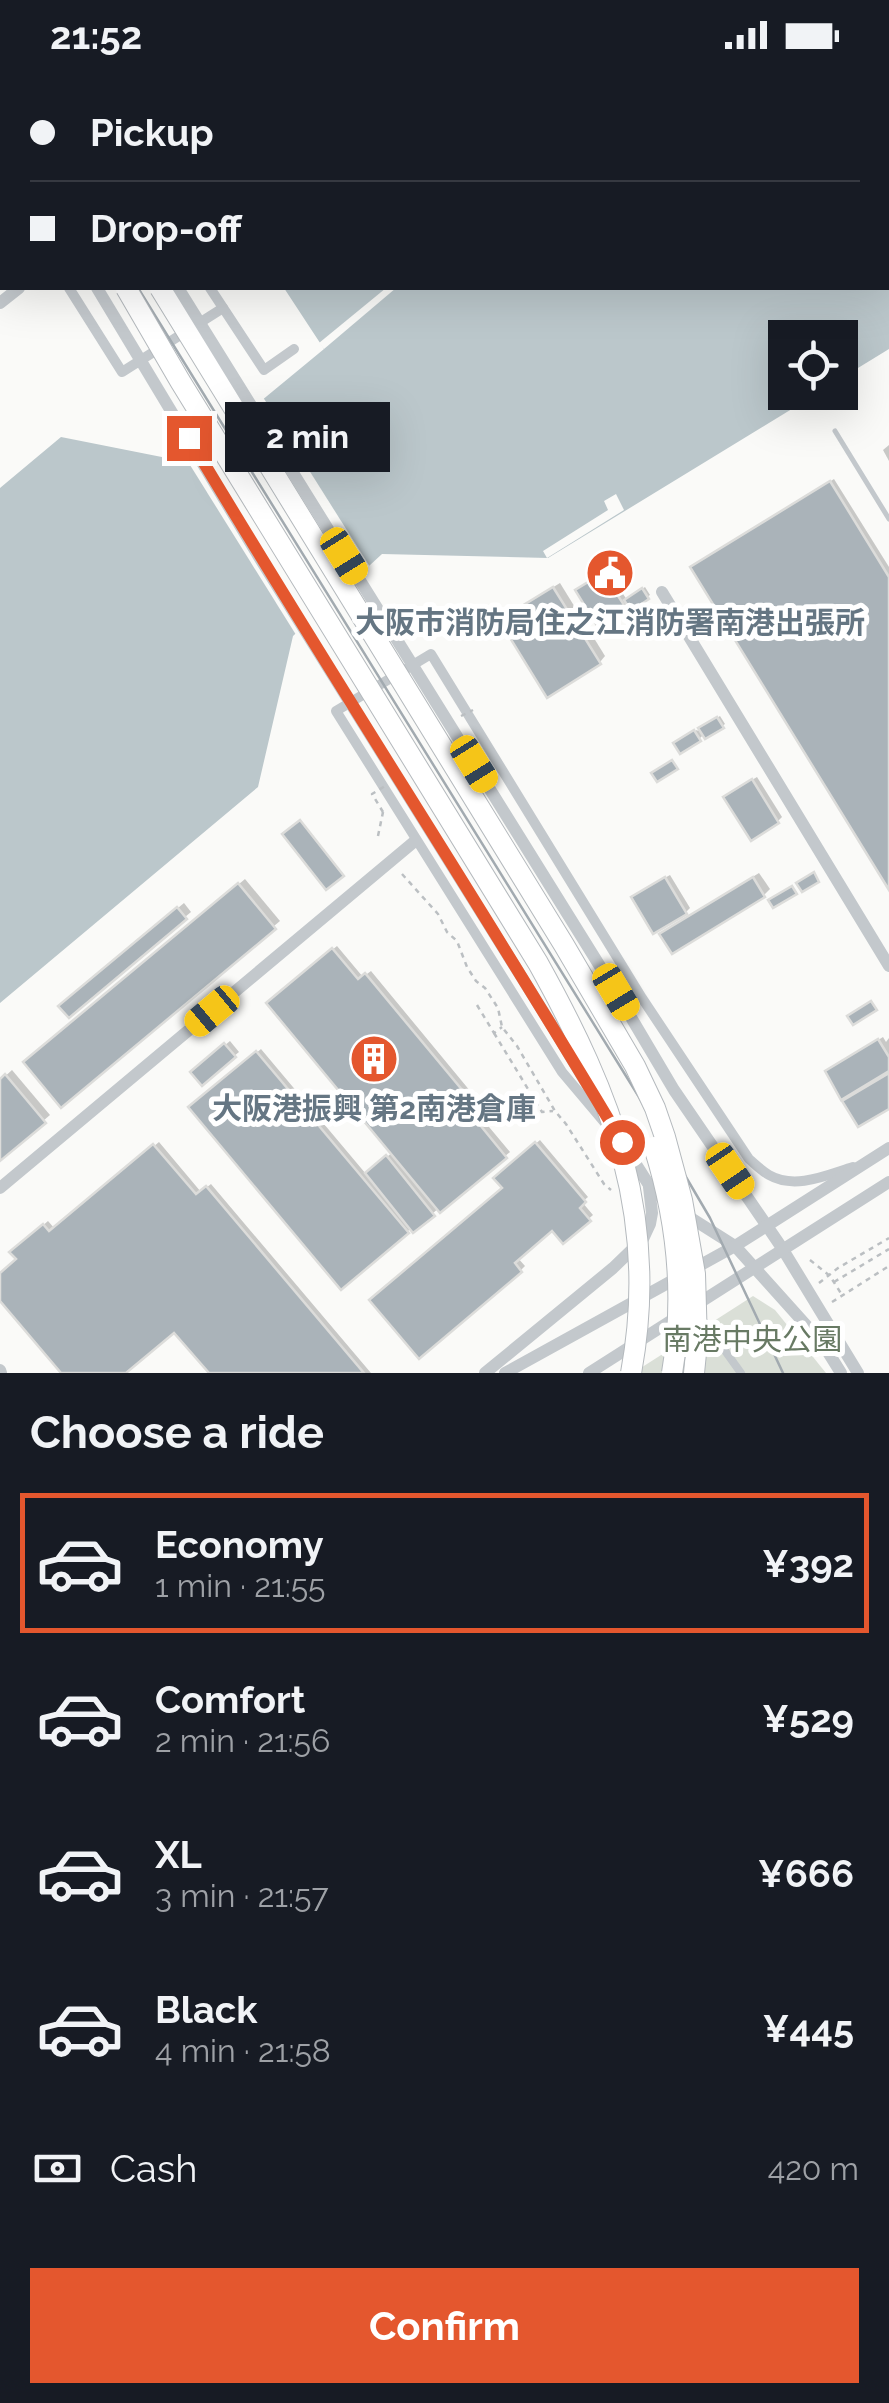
<!DOCTYPE html>
<meta charset="utf-8">
<style>
body{margin:0;font-family:Raleway,"Noto Sans JP",sans-serif;background:#20242c;color:#f1f3f6;height:100vh;display:flex;flex-direction:column;font-size:38px;white-space:nowrap}
*{box-sizing:border-box;margin:0}
p{font-size:32px;color:#9ea1a6}
.icon{flex:none;width:55px;height:55px;fill:none;stroke:currentColor;stroke-width:2;stroke-linecap:round;stroke-linejoin:round}
.map{position:relative;height:1303px;overflow:hidden}
.panel{display:flex;flex-direction:column;background:#171b24;flex:1}
.panel>*{flex:none}
.banner{position:absolute;left:0px;top:0px;width:890px;height:220px;box-shadow:0 10px 40px #0002;display:grid;align-content:center;height:220px;padding:0 30px;background:#171b24}
.fabs{position:absolute;left:768px;top:250px;display:grid;gap:20px}
.fabs a{display:grid;place-items:center;width:90px;height:90px;border-radius:0px;background:#171b24;box-shadow:0 10px 40px #0002;font-size:50px}
.end{position:absolute;width:45px;height:45px;margin:-22px;border:12px solid #e4572e;background:#fff;box-shadow:0 0 0 5px #fff}
.from{border-radius:50%}
.bubble{position:absolute;height:70px;border-radius:0px;background:#171b24;box-shadow:0 10px 40px #0002;font-size:32px;font-weight:700;line-height:70px;text-align:center}
.car{position:absolute;width:30px;height:60px;margin:-30px -15px;border-radius:12px;box-shadow:0 0 8px 2px #0007;background:linear-gradient(#f5c518 24%,#345 0 40%,#f5c518 0 76%,#345 0 86%,#f5c518 0)}
.banner b{display:flex;align-items:center;gap:35px;height:95px;font-size:38px}
.banner b+b{border-top:2px solid #363941}
.banner i{width:25px;height:25px;background:#f1f3f6}
ul{padding:0;list-style:none}
li{display:flex;align-items:center;gap:30px;height:140px;margin:0 20px 15px;padding:0 10px;border:5px solid transparent;border-radius:0px}
li div{flex:1}
li b{display:block;font-size:38px}
li em{font-style:normal;font-weight:700}
li.current{border-color:#e4572e}
li>.icon{width:90px;height:90px;stroke-width:1.5}
h2{padding:0 30px;font-size:45px;line-height:120px}
.pay{display:flex;align-items:center;gap:25px;height:110px;padding:0 30px;font-size:38px}
.pay p{margin-inline-start:auto}
.cta{display:flex;gap:20px;margin-top:auto;padding:20px 30px}
.cta a{flex:1;height:115px;border-radius:0px;background:#e4572e;color:#fff;font-size:40px;font-weight:700;line-height:115px;text-align:center}
.status{display:flex;justify-content:space-between;align-items:center;height:70px;padding:0 50px;background:#171b24;direction:ltr}
.status svg{height:28px;fill:currentColor}
.map>svg:first-child{display:block}
</style>
<div class="status"><b>21:52</b><svg viewBox="0 0 49 12"><path d="M0 12V9h3v3zM5 12V6h3v6zM10 12V3h3v9zM15 12V0h3v12zM26 1h20v11H26zM47 4h2v5h-2z"/></svg></div>
<div class="map">
<svg width="889" height="1303" viewBox="0 0 889 1303">
<rect width="100%" height="100%" fill="#fafaf8"/>
<polygon fill="#dadfd7" points="753,1226 775,1240 826,1303 633,1303"/>
<polygon fill="#bbc7cb" points="350,0 889,0 889,279 840,309 840,268 785,268 785,322 818,323 548,488 382,484 293,566 258,717 0,933 0,418 61,367 187,392 324,279 284,218 888,218 888,2 346,2"/>
<g fill="#fafaf8">
<polygon points="386,218 396,218 324,279 319,273"/>
<polygon points="261,324 372,500 298,568 185,387"/>
<polygon points="616,424 624,440 547,488 543,481 608,440 604,431"/>
</g>
<g fill="#0003">
<polygon points="100,0 170,0 171,2 101,2"/>
<polygon points="889,375 889,391 883,380"/>
<polygon points="834,409 889,497 889,814 697,493"/>
<polygon points="608,501 627,530 645,517 650,525 627,539 582,517"/>
<polygon points="560,513 605,586 600,592 508,545"/>
<polygon points="720,646 725,654 722,656 704,664 699,669 678,671 697,660 698,661"/>
<polygon points="757,707 782,747 778,751 730,723"/>
<polygon points="759,803 770,819 764,825 668,859"/>
<polygon points="670,805 690,838 686,842 638,823"/>
<polygon points="245,809 280,851 61,1035 32,987"/>
<polygon points="184,833 191,842 185,847 67,930"/>
<polygon points="337,876 363,907 371,901 485,1039 479,1045 510,1082 440,1140 439,1138 414,1159 412,1157 407,1162 192,1037 261,979 366,1104 393,1082 273,929"/>
<polygon points="883,967 886,972 889,968 889,1036 859,1054 828,1002"/>
<polygon points="230,971 239,982 202,1012 193,1002"/>
<polygon points="12,1000 50,1045 0,1088 0,1011"/>
<polygon points="540,1070 588,1127 582,1132 593,1145 563,1171 552,1158 517,1187 525,1196 521,1200 419,1285 505,1118 497,1108"/>
<polygon points="159,1072 201,1122 211,1114 371,1303 212,1303 175,1259 122,1303 64,1303 0,1227 0,1205 19,1189 17,1178 48,1151 55,1159"/>
</g>
<g fill="#aab3b9" stroke="#dcdcda" stroke-width="2.5">
<polygon points="830,411 889,507 889,820 690,497"/>
<polygon points="603,503 628,541 599,559 575,520"/>
<polygon points="553,517 601,594 547,628 499,550"/>
<polygon points="642,518 649,529 631,541 624,530"/>
<polygon points="717,647 724,658 705,669 698,658"/>
<polygon points="694,660 701,671 680,684 673,673"/>
<polygon points="672,690 678,699 657,712 651,703"/>
<polygon points="752,709 779,753 751,771 723,727"/>
<polygon points="300,750 344,806 326,820 282,764"/>
<polygon points="814,802 819,812 802,822 796,813"/>
<polygon points="665,807 687,844 653,864 631,827"/>
<polygon points="753,807 765,827 672,884 659,864"/>
<polygon points="238,813 276,859 61,1038 23,992"/>
<polygon points="792,816 797,824 773,838 768,830"/>
<polygon points="177,837 187,849 69,948 58,936"/>
<polygon points="332,878 358,909 365,903 483,1045 476,1050 507,1088 440,1143 266,933"/>
<polygon points="871,931 877,940 853,955 847,946"/>
<polygon points="878,969 889,987 889,1001 841,1030 825,1001"/>
<polygon points="224,973 236,987 202,1016 190,1002"/>
<polygon points="256,981 409,1163 341,1220 188,1037"/>
<polygon points="889,1003 889,1039 858,1057 842,1031"/>
<polygon points="5,1004 46,1053 0,1091 0,1009"/>
<polygon points="535,1072 586,1132 580,1138 591,1151 563,1174 552,1161 515,1193 522,1202 419,1289 369,1230 502,1118 493,1108"/>
<polygon points="153,1074 196,1124 206,1116 364,1303 209,1303 174,1263 126,1303 61,1303 0,1231 0,1203 16,1189 9,1182 43,1154 49,1161"/>
<polygon points="386,1085 435,1146 413,1163 365,1103"/>
</g>
<g fill="none" stroke-linecap="round" stroke-linejoin="round">
<g stroke="#b5babe" stroke-width="20">
<g id="primary">
<polyline points="43,0 45,2"/>
<polyline points="0,61 2,65"/>
</g>
</g>
<g stroke="#b4b9bd" stroke-width="22">
<g id="motorway">
<polyline points="26,0 27,2"/>
<polyline points="0,9 2,13"/>
<polyline points="0,38 2,41"/>
<polyline points="694,1303 697,1273"/>
</g>
</g>
<g stroke="#bbbfc2" stroke-width="2.5" stroke-dasharray="5 5" stroke-linecap="butt">
<polyline points="0,145 2,149"/>
<polyline points="378,766 383,742"/>
<polyline points="402,804 438,844 447,862 457,871 467,897 476,911 485,918 498,938 502,957 517,976 555,1041 566,1054 604,1114 611,1120"/>
<polyline points="477,935 494,963 502,957"/>
<polyline points="494,963 542,1042 553,1041"/>
<polyline points="810,1190 830,1206 842,1225"/>
<polyline points="834,1212 889,1179"/>
<polyline points="819,1213 838,1198 889,1168"/>
<polyline points="832,1232 889,1196"/>
</g>
<polyline stroke="#c3c8cc" stroke-width="5" points="835,361 889,449"/>
<polyline stroke="#c3c8cc" stroke-width="8" points="703,1250 741,1303"/>
<g stroke="#c3c8cc" stroke-width="10">
<polyline points="70,0 71,2"/>
<polyline points="276,0 278,2"/>
<polyline points="0,101 2,106"/>
<polyline points="69,218 122,302 223,238"/>
<polyline points="210,218 264,300 294,279"/>
<path d="M605,1053L562,1002L336,641L431,584L642,928L749,1089C755,1094 762,1101 769,1105C795,1120 827,1105 853,1097"/>
</g>
<g stroke="#c3c8cc" stroke-width="12">
<polyline points="0,233 19,218"/>
<polyline points="662,522 889,896"/>
<polyline points="616,922 674,1020 782,1178 858,1303"/>
<polyline points="554,959 591,1021"/>
<polyline points="625,1077 649,1115 666,1132"/>
<polyline points="0,1118 415,771"/>
<polyline points="683,1143 735,1176 823,1274 841,1303"/>
<polyline points="0,1300 1,1303"/>
<polyline points="485,1303 613,1198 643,1169 650,1154 652,1143 649,1117"/>
<polyline points="505,1303 735,1176 889,1078"/>
<polyline points="589,1303 889,1112"/>
</g>
<use href="#primary" stroke="#fff" stroke-width="18"/>
<use href="#motorway" stroke="#fff" stroke-width="20"/>
<g stroke="#a2aab0" stroke-width="2.5">
<polyline points="13,0 14,2"/>
<polyline points="138,218 639,1027 710,1148 783,1303"/>
</g>
<g stroke="#b4b9bd" stroke-width="22" stroke-linecap="butt">
<g id="motorway-bridge">
<path d="M126,218L180,311L538,893C612,1026 660,1148 631,1303"/>
<polyline points="160,218 564,875 635,996 655,1038 665,1067 682,1130 695,1204 697,1273"/>
<path d="M654,1077C677,1150 685,1228 672,1303"/>
</g>
</g>
<g stroke="#bbbfc2" stroke-width="2.5" stroke-dasharray="5 5" stroke-linecap="butt">
<polyline points="461,646 473,640"/>
<polyline points="383,742 372,724 385,716"/>
</g>
<g stroke="#c3c8cc" stroke-width="12">
<polyline points="97,218 259,487 554,959"/>
<polyline points="178,218 616,922"/>
</g>
<use href="#motorway-bridge" stroke="#fff" stroke-width="20"/>
</g>
<g fill="none" stroke-linecap="round" stroke-linejoin="round">
<path stroke="#e4572e" stroke-width="12" d="M189,368C330,605 481,835 622,1072"/>
</g>
<defs>
<g id="civic-disc" transform="scale(2.5)"><circle r="9.5" fill="#e4572e" stroke="#fff"/><path d="M-.6-6.5H3V-4.5H.6V-3L4-1V1h2V6H-6V1h2V-1L-.6-3ZM-1.2 2.5V6h2.4V2.5Z" fill="#fff"/></g>
<g id="building-disc" transform="scale(2.5)"><circle r="9.5" fill="#e4572e" stroke="#fff"/><path d="M-4-6H4V6H1V3H-1V6H-4ZM-2.5-4.3h1.7v1.8h-1.7ZM.8-4.3h1.7v1.8H.8ZM-2.5-1h1.7V.8h-1.7ZM.8-1h1.7V.8H.8Z" fill="#fff"/></g>
</defs>
<g fill-rule="evenodd">
<use href="#civic-disc" x="610" y="503"/>
<use href="#building-disc" x="374" y="989"/>
</g>
<g text-anchor="middle" dominant-baseline="central" stroke-width="10" stroke-linejoin="round" paint-order="stroke">
<g font-size="30" font-weight="bold" fill="#657683" stroke="#fff">
<text x="610" y="552">大阪市消防局住之江消防署南港出張所</text>
<text x="374" y="1038">大阪港振興 第2南港倉庫</text>
</g>
<g font-size="30" fill="#687a64" stroke="#fff">
<text x="752" y="1269">南港中央公園</text>
</g>
</g>
</svg>
<div class="fabs">
<a><svg class="icon" aria-label="locate" viewBox="0 0 24 24"><circle cx="12" cy="12" r="6"/><path d="M12 2v4M12 18v4M2 12h4M18 12h4"/></svg></a>
</div>
<i class="end from" style="left:622px;top:1072px"></i>
<i class="end" style="left:189px;top:368px"></i>
<div class="bubble" style="left:225px;top:332px;width:165px">2 min</div>
<i class="car" style="left:344px;top:486px;rotate:148deg"></i>
<i class="car" style="left:474px;top:694px;rotate:148deg"></i>
<i class="car" style="left:616px;top:922px;rotate:149deg"></i>
<i class="car" style="left:212px;top:941px;rotate:230deg"></i>
<i class="car" style="left:730px;top:1101px;rotate:146deg"></i>
<div class="banner">
<b><i class="from"></i>Pickup</b>
<b><i></i>Drop-off</b>
</div>
</div>
<section class="panel">
<h2>Choose a ride</h2>
<ul>
<li class="current"><svg class="icon" aria-label="car" viewBox="0 0 24 24"><path d="M5 17H2v-5l4-1 3-4h7l3 4 3 1v5h-3M9 17h6M6 11h13"/><circle cx="7" cy="17" r="2"/><circle cx="17" cy="17" r="2"/></svg><div><b>Economy</b><p>1 min · 21:55</p></div><em>¥392</em></li>
<li><svg class="icon" aria-label="car" viewBox="0 0 24 24"><path d="M5 17H2v-5l4-1 3-4h7l3 4 3 1v5h-3M9 17h6M6 11h13"/><circle cx="7" cy="17" r="2"/><circle cx="17" cy="17" r="2"/></svg><div><b>Comfort</b><p>2 min · 21:56</p></div><em>¥529</em></li>
<li><svg class="icon" aria-label="car" viewBox="0 0 24 24"><path d="M5 17H2v-5l4-1 3-4h7l3 4 3 1v5h-3M9 17h6M6 11h13"/><circle cx="7" cy="17" r="2"/><circle cx="17" cy="17" r="2"/></svg><div><b>XL</b><p>3 min · 21:57</p></div><em>¥666</em></li>
<li><svg class="icon" aria-label="car" viewBox="0 0 24 24"><path d="M5 17H2v-5l4-1 3-4h7l3 4 3 1v5h-3M9 17h6M6 11h13"/><circle cx="7" cy="17" r="2"/><circle cx="17" cy="17" r="2"/></svg><div><b>Black</b><p>4 min · 21:58</p></div><em>¥445</em></li>
</ul>
<div class="pay"><svg class="icon" aria-label="cash" viewBox="0 0 24 24"><path d="M3 7h18v10H3z"/><circle cx="12" cy="12" r="2"/></svg>Cash<p>420 m</p></div>
<div class="cta"><a>Confirm</a></div>
</section>
